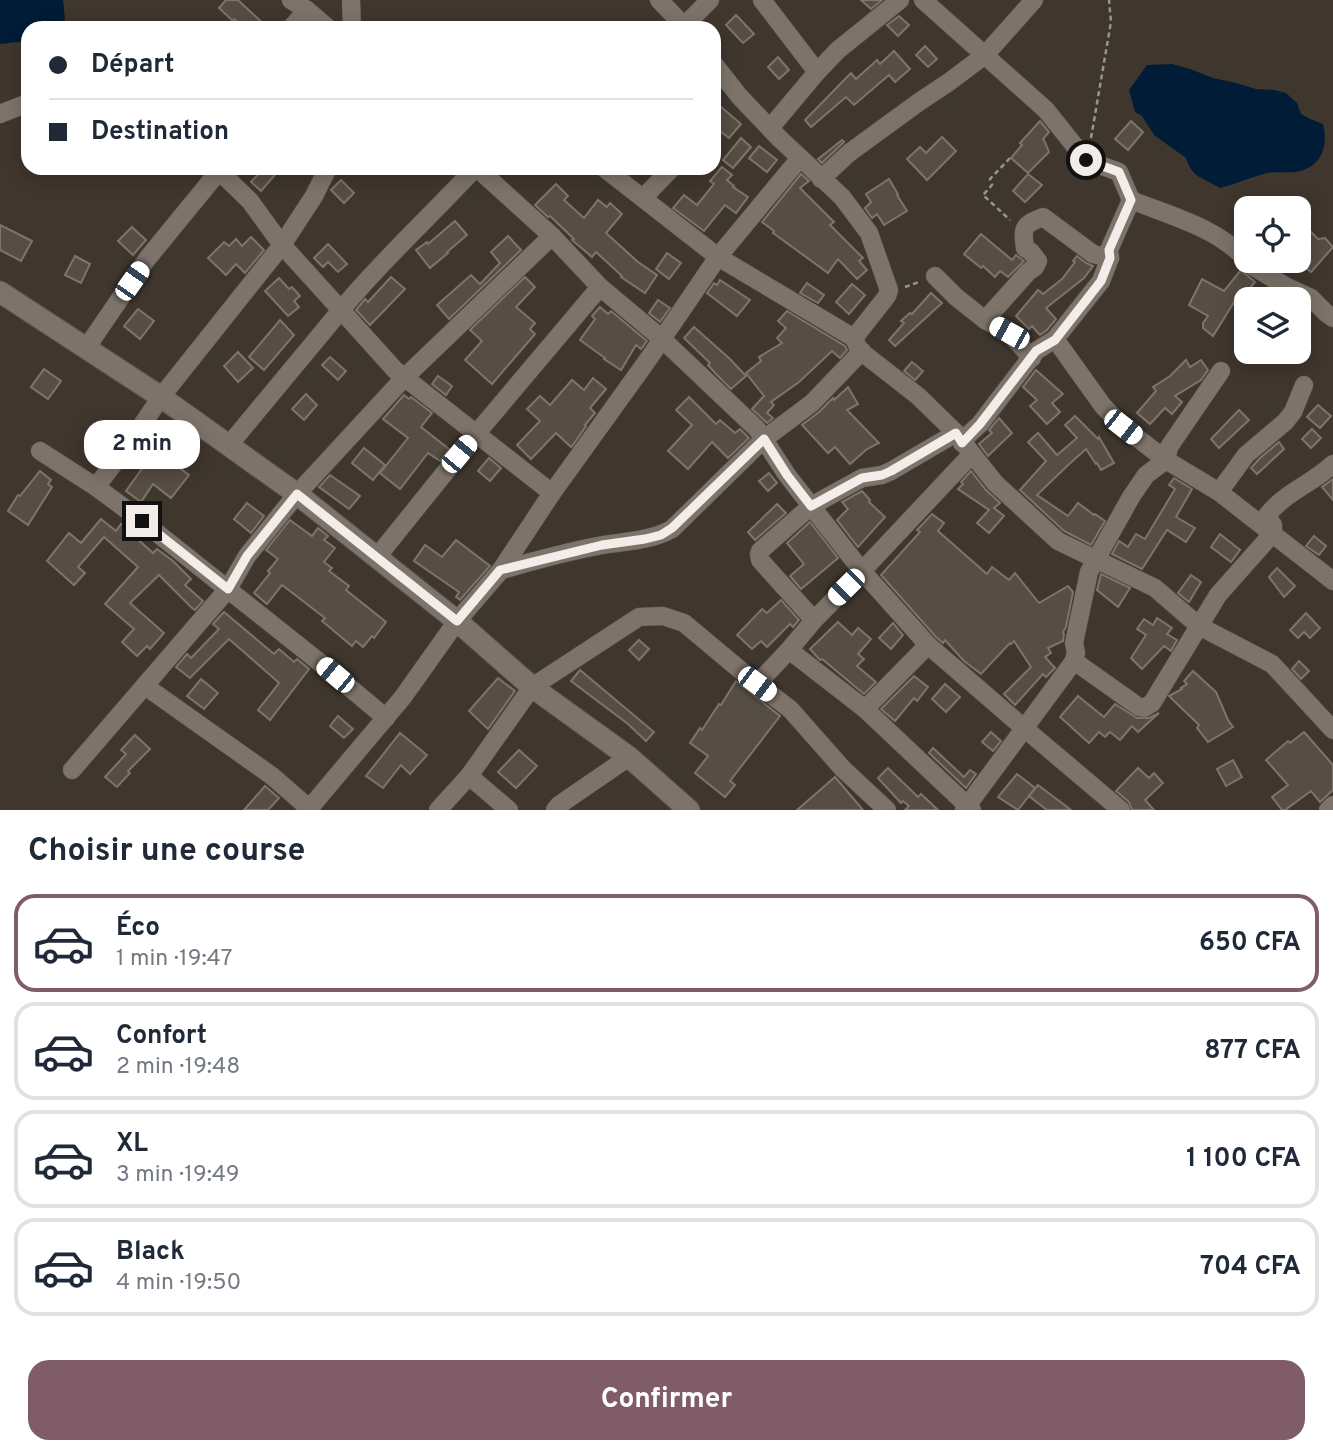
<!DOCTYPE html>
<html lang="fr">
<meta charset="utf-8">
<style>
body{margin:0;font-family:Overpass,sans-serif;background:#f2f2f3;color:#1f2937;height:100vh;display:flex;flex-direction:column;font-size:26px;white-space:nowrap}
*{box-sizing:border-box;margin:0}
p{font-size:23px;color:#747a83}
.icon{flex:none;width:38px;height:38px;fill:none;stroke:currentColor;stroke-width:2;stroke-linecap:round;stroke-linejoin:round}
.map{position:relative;height:810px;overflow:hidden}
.drawer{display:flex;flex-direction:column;background:#fff;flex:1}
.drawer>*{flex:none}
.guide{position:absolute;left:21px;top:21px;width:700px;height:154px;border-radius:21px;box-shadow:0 4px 18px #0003;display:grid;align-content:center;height:154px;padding:0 28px;background:#fff}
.controls{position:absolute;left:1234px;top:196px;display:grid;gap:14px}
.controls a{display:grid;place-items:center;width:77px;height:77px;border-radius:14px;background:#fff;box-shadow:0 4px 18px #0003;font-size:35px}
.end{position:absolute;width:32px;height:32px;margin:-16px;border:9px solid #f2ede8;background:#111;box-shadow:0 0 0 4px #111}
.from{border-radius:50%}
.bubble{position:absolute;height:49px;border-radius:21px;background:#fff;box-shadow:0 4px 18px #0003;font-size:23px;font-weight:700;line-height:49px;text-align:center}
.car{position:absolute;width:21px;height:42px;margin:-21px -10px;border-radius:9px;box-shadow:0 0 5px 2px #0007;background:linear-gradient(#fff 24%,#345 0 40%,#fff 0 76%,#345 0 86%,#fff 0)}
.guide b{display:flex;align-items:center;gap:24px;height:66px;font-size:26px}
.guide b+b{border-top:2px solid #e0e1e3}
.guide i{width:18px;height:18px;background:#1f2937}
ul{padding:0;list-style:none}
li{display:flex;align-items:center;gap:21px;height:98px;margin:0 14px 10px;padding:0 14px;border:4px solid #e0e1e3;border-radius:21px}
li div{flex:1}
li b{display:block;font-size:26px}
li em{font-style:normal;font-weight:700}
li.active{border-color:#7f5c68}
li>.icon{width:63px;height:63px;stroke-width:1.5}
h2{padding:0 28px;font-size:32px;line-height:84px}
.action{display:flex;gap:14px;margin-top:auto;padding:14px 28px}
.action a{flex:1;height:80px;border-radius:21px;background:#7f5c68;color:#fff;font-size:28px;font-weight:700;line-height:80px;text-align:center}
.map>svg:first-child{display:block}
</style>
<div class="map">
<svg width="1333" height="810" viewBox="0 0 1333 810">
<rect width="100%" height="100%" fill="#3f362e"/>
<g fill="#001c36">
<polygon points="0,0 63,0 65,19 56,28 28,28 28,41 0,44"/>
<path d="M1172,64L1190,69L1213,78L1236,83L1256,89L1274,90L1286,93L1297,103L1301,114L1310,119L1323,124C1328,145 1323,165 1300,171C1289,174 1277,171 1267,173C1251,177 1236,184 1220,188L1196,175L1190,168L1186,158L1154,135L1142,116L1135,112L1129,90L1147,65Z"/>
</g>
<g fill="#564d44" stroke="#7d746a" stroke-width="2">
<polygon points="226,0 238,0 268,28 245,28 234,19 233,21 219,8"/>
<polygon points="861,0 882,0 871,9"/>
<polygon points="736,15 754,34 743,43 726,25"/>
<polygon points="899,16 909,25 898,36 887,25"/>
<polygon points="925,46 937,59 928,67 916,55"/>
<polygon points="894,51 910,69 895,82 889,75 854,105 846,97 811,127 805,120 851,73 856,79 877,60 880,64"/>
<polygon points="778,57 789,70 779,79 768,67"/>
<polygon points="721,107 741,124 729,138 714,126 714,114"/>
<polygon points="1040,121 1049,132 1043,139 1045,142 1049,152 1028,173 1011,158 1022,145 1020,143"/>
<polygon points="1131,121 1143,132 1128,150 1115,139"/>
<polygon points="942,137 956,151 927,180 907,159 920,147 926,153"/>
<polygon points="741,138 751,147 733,168 723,160"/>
<polygon points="842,140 844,142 822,163 818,159"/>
<polygon points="759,146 777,160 767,172 749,158"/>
<polygon points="722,167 732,175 727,180 734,186 733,187 748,197 736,213 725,205 704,231 673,208 684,195 697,205 714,184 710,181"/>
<polygon points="264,168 281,168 261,191 251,182"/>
<polygon points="801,174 809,181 800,188 834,222 830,225 863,258 859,261 867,270 857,279 838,259 828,273 773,233 774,231 762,222"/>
<polygon points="1028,174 1042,185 1025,202 1013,191"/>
<polygon points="889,179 898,194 897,195 907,211 884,225 877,214 872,218 865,208 871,202 866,194"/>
<polygon points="341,180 354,193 344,203 331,190"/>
<polygon points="556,184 568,196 564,200 584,218 598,200 607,207 610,203 622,214 606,233 638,262 657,275 645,293 621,277 622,276 596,252 592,257 572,240 574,239 550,216 548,217 535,205"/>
<polygon points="1298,219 1318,239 1325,238 1333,247 1311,272 1298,261"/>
<polygon points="455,221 467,235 447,252 448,253 430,268 416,250 427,242 428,244"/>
<polygon points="0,225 32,241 21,261 0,250"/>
<polygon points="132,227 146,240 133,255 118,241"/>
<polygon points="981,234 1012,260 1016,255 1024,261 1008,277 1000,271 995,277 983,266 981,268 964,254"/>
<polygon points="508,236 521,250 449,319 437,305 471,275 480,284 500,263 491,252"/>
<polygon points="251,237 264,250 245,273 236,264 226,275 208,258 224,242 229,246 236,239 242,246"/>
<polygon points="328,244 347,264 338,272 328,262 323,267 314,258"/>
<polygon points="667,253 681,263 669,279 656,269"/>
<polygon points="75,256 90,264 81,283 65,275"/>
<polygon points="1077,256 1086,263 1093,266 1084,278 1046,308 1056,319 1047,330 1040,335 1032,326 1029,329 1016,316 1038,290 1043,294 1062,279 1075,262 1073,261"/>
<polygon points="1241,270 1255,282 1245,294 1241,291 1213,336 1203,328 1203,323 1208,316 1189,305 1202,279 1224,291"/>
<polygon points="391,277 405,289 370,325 356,310 365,299 368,302"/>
<polygon points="525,277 535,287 516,307 535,323 530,329 535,334 492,384 465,360 482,341 470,330"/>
<polygon points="279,278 289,289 292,287 300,296 294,301 299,307 288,316 265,291"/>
<polygon points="720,280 750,300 737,316 707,293 714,283 717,285"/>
<polygon points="807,283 824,295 818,303 800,293"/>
<polygon points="852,284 865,295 849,314 836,302"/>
<polygon points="931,293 942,303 895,346 889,340 904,323 901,321 910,313 912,314"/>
<polygon points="658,300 670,308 660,322 649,313"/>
<polygon points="600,307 608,314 611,311 647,341 641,349 636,345 621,370 604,359 605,358 580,340 595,319 592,316"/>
<polygon points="138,309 154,321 140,339 124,326"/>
<polygon points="787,311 845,346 847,350 840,358 832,351 799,382 771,402 774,405 767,413 773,418 767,423 752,409 764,396 746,373 761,361 759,357 782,343 777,338 786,328 778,321"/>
<polygon points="280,320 294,335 264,370 249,357"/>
<polygon points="694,327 730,359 746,376 731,389 715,373 708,365 710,363 684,338"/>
<polygon points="238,352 253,368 238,382 224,366"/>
<polygon points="330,357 346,371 338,380 322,365"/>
<polygon points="1186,360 1190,367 1201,360 1208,370 1201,380 1175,396 1182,402 1172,414 1165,408 1150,424 1137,413 1156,391 1153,387 1170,376"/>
<polygon points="912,362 923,371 915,380 904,371"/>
<polygon points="44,369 61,381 48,399 31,387"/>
<polygon points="1036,370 1063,394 1052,403 1060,412 1047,424 1030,406 1037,400 1023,387"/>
<polygon points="438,376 452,386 446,395 432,384"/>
<polygon points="593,378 606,389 590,408 595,413 585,425 586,426 573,445 571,447 556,433 531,459 517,445 540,421 527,409 540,396 550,405 572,380 584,390"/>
<polygon points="848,387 858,404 847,410 879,443 867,449 850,464 835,447 828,453 802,425 819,412 833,398 834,400"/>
<polygon points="306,394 317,405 304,420 292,409"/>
<polygon points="404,395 409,399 411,397 432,413 421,427 449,449 440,461 428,453 400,489 380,473 408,438 383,419"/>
<polygon points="689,397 716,424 720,420 735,433 740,429 749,438 728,458 712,442 688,469 668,451 692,425 676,410"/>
<polygon points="1318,405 1331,416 1320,428 1307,417"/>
<polygon points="1239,410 1249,420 1219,448 1211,439"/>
<polygon points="1075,416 1098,439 1099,437 1114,463 1101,470 1097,463 1096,464 1086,449 1066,467 1037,495 1068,516 1078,503 1094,515 1095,514 1105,521 1091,545 1064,531 1020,490 1046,461 1028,442 1038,433 1057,455 1077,438 1065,425"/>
<polygon points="999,418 1012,433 988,456 979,444 992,433 989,430"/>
<polygon points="179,426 183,429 165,457 189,475 171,498 153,484 141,502 126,491 149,459 138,451 149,435 159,445"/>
<polygon points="1312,429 1321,438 1311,448 1302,439"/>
<polygon points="1279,442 1284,449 1257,474 1251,468 1260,458"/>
<polygon points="364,448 385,465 373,480 352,463"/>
<polygon points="489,458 501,468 490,481 478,471"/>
<polygon points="40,471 51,480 48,484 52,487 28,525 8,511 18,495 20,496"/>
<polygon points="971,471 986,490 1000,503 994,508 1004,516 989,533 977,523 989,510 958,489 963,484 961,482"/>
<polygon points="769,473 777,483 768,491 759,481"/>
<polygon points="330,475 360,496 349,509 319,487"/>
<polygon points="1174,478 1192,489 1176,517 1195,528 1186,542 1167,530 1142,569 1112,554 1119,541 1128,547 1136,534 1145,539 1175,489 1169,485"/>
<polygon points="1333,479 1333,500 1322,487"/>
<polygon points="862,491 870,500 869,502 885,517 858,547 837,520 848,509 842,502"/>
<polygon points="247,503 264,516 251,533 234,519"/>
<polygon points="777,504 786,513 755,540 748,532"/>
<polygon points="932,514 944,523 938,531 987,574 992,567 1009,580 1015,573 1039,603 1068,586 1073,592 1066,627 1063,632 1064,634 1063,641 1048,648 1051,653 1045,657 1055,668 1046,677 1043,674 1015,705 1004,694 1031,667 1014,641 1011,644 1010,643 981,674 964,661 945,640 943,643 936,637 881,575 920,532 917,530"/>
<polygon points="101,519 116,531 121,524 153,553 157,549 173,561 191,579 185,585 203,601 195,610 192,608 159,575 130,603 164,633 150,649 147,646 137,656 122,642 134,629 105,604 138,567 104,537 78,567 85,573 74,585 47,561 69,533 81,543"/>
<polygon points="290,520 312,536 318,528 328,536 324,540 335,548 324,562 332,568 329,571 349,586 346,590 386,622 374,638 372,636 363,647 356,641 352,646 322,621 325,618 282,585 267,604 254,593 270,573 268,571 278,559 266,550"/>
<polygon points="810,522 838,558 801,589 790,576 804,564 787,543"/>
<polygon points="1220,534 1240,550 1231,562 1211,547"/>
<polygon points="1314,536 1326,546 1319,555 1306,546"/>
<polygon points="456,540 490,566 460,600 456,597 459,592 414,561 425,545 442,557"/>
<polygon points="1277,568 1295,586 1284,597 1269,577"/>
<polygon points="1101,574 1130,588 1118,607 1097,590"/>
<polygon points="1191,575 1201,582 1189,602 1178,593"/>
<polygon points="781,600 799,620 793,627 790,624 767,647 761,641 752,649 737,635 762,609 767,613"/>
<polygon points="224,612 274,654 279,649 294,662 297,659 309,669 270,720 258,710 279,683 278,682 229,639 190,678 176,667 187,654 191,658 219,629 213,624"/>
<polygon points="1306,613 1320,628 1310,638 1304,632 1298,638 1290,630"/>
<polygon points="1157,618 1172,628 1167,634 1177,640 1171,651 1164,646 1142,669 1131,658 1146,635 1137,629 1144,619 1153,625"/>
<polygon points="838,622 852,635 858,628 871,639 858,654 864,659 857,666 876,682 864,694 822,659 820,660 810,649"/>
<polygon points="893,623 903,635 891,649 879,638"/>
<polygon points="639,640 649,649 639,660 629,650"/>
<polygon points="1299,661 1309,671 1301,679 1292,669"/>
<polygon points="580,670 654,732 646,741 628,724 571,681"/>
<polygon points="1193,671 1216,692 1228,720 1233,727 1208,742 1197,728 1199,725 1169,696 1182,689 1181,688 1187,684 1184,681"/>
<polygon points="914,676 928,687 917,701 914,698 895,721 881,709"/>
<polygon points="498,678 515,691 488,729 469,711"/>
<polygon points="201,679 218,693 204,709 187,696"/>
<polygon points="736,681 780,716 730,781 735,785 725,797 695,773 708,756 690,743 700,728 702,730 719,704 721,705"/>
<polygon points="945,684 960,697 946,712 932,699"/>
<polygon points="1078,696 1104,717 1115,704 1137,718 1149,718 1159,713 1138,732 1132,726 1120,740 1110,732 1105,737 1099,732 1089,743 1060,717"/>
<polygon points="338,716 353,729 344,738 330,726"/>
<polygon points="991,732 1001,741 993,751 982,742"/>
<polygon points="1304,732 1333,765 1333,790 1320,802 1311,791 1285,810 1282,810 1272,797 1288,785 1266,760 1288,741 1290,743"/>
<polygon points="400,733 427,755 410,774 401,765 383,788 366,776"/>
<polygon points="135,735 150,749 128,771 130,773 117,787 105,777 126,754 121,750"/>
<polygon points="933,748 964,777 970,770 976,774 966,788 929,753"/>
<polygon points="519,750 537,766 516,788 498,772"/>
<polygon points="1233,760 1242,777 1226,786 1217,769"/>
<polygon points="888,768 918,797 921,794 938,810 905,810 909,806 903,801 901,803 878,778"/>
<polygon points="1138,768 1149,778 1154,773 1163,783 1145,800 1154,810 1132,810 1129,802 1116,791"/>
<polygon points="1017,774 1035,788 1018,810 998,797"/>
<polygon points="835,777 863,810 797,810"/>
<polygon points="1038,785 1071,810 1047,810 1029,796"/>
<polygon points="265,786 279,798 268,810 244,810"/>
</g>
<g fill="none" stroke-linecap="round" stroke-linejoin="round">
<g stroke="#5a534d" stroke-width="19">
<g id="minor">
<polyline points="291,0 307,10 328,28"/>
<polyline points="351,0 352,28"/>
<polyline points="659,0 686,28"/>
<polyline points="762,0 817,72"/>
<polyline points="923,0 1046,110 1086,160 1119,172 1131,200 1109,250 1110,258 1101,281 1055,339 1036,351 980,424 967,436 962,443"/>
<polyline points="291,28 307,10"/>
<polyline points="682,28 710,0"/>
<polyline points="714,64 739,96 779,138 842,197 869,233 889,290 887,296 854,338"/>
<polyline points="0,114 28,103"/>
<polyline points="770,128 817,72 838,50 900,0"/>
<polyline points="216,168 250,201 282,245 314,196 328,168"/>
<polyline points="477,168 552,236 600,287 661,338 757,429 787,475 862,571 928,645 1024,728 1121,810"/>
<polyline points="604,168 718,257 854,338 859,350 918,396 956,433 972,454 862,571 814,620 789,650 757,684 790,709 843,769 887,810"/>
<polyline points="821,179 849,153 919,102 949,82 985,55 1034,0"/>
<polyline points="643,198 672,168"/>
<path d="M1131,200C1171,216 1215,227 1246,259"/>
<polyline points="1248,261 1254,267 1287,287 1311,298 1326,313 1333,318"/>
<polyline points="935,276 956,297 985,320 1009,333 1032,358"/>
<path d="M985,320L1028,272L1035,267L1038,261L1031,252L1025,248C1022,227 1023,225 1043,217L1093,254L1110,258"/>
<polyline points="1055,339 1103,406 1123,427 1166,460 1219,492 1333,581"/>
<polyline points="87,347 147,259 219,171"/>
<polyline points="229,445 341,310 395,370 552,493"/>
<polyline points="40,451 96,487 142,521 318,661 386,718"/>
<polyline points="972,454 995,483 1058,541 1155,588 1199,626 1272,664 1333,730"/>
<path d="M96,487L133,438L161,397L282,245L341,310C382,260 431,216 475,168"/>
<polyline points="1219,492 1246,455 1285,422 1293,412 1304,385"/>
<polyline points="377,557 476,434 600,287"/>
<path d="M501,570C534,561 568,551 603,545C627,541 650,541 672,529L764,439L812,403L862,351"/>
<polyline points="814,620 760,560 759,554 760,551 811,506 862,478 882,475 891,471 956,433"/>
<polyline points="789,650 865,709 972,810"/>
<path d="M1074,661L1139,707L1144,708L1152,703L1218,595L1273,533V525L1266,517C1283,493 1312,484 1333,464"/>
<polyline points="145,686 272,776 311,810"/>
<polyline points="865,709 928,645"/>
<polyline points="72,770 228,589 247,556 297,494 404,378 552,236"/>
<polyline points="469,776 509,810"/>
<polyline points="308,810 403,697 457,621 501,570 552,493 647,361 718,257 800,158"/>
<polyline points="438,810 469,776 532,687 639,617 663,616 684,623 757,684"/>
<polyline points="555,810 559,805 629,757"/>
<polyline points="964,810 1074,661 1076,653 1074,643 1089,572 1131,497 1146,475 1166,460 1169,447 1221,371"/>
<polyline points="1328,810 1333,805"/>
</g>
</g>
<g stroke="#5a534d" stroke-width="23">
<polyline id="tertiary" points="0,292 161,397 297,494 457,621 532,687 629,757 689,810"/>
</g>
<g stroke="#9b948d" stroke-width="2.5" stroke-dasharray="5 3.5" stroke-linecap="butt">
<polyline points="1091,138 1111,22 1109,0"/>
<polyline points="1010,158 990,179 992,185 983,195 1010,220"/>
<polyline points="905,287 919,282"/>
</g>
<use href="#minor" stroke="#7d736a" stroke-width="18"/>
<use href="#tertiary" stroke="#7d736a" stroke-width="21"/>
</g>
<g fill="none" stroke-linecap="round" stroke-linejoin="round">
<polyline stroke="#f2ede8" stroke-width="9" points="142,521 228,589 247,556 297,494 457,621 500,570 602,545 645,539 661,535 672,528 764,439 787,475 811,506 862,478 882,475 891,471 956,433 962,443 980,424 1036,351 1055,340 1101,281 1110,258 1109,250 1131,200 1119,172 1086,160"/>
</g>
</svg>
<div class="controls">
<a><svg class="icon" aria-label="locate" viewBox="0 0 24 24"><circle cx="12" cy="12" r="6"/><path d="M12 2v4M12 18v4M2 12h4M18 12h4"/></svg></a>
<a><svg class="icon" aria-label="layers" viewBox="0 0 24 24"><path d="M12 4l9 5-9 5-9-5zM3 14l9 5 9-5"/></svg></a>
</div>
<i class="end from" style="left:1086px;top:160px"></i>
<i class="end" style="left:142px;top:521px"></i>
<div class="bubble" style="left:84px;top:420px;width:116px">2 min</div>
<i class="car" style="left:132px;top:281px;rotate:35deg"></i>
<i class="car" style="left:1009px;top:333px;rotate:299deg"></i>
<i class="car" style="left:1123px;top:427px;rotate:128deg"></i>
<i class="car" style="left:459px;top:454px;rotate:40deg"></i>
<i class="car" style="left:846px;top:587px;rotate:225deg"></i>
<i class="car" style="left:335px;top:675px;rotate:310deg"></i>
<i class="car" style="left:757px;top:684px;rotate:127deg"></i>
<div class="guide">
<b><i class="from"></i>Départ</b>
<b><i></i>Destination</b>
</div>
</div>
<section class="drawer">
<h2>Choisir une course</h2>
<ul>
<li class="active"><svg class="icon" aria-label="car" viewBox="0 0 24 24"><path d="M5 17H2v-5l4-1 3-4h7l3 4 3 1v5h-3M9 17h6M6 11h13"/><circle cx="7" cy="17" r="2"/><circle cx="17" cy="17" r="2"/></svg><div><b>Éco</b><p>1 min · 19:47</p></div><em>650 CFA</em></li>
<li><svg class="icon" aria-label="car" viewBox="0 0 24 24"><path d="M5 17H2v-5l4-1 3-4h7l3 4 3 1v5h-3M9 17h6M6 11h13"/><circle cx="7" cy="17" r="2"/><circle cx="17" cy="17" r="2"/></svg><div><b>Confort</b><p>2 min · 19:48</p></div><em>877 CFA</em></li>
<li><svg class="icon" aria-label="car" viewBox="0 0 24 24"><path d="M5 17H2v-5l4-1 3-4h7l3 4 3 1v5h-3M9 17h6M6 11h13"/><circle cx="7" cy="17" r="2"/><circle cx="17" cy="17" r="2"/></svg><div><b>XL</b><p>3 min · 19:49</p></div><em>1 100 CFA</em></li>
<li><svg class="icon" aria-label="car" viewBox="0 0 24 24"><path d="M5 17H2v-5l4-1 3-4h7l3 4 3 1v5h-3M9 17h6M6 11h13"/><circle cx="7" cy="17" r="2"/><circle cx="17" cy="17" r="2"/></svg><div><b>Black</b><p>4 min · 19:50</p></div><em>704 CFA</em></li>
</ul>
<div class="action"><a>Confirmer</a></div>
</section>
